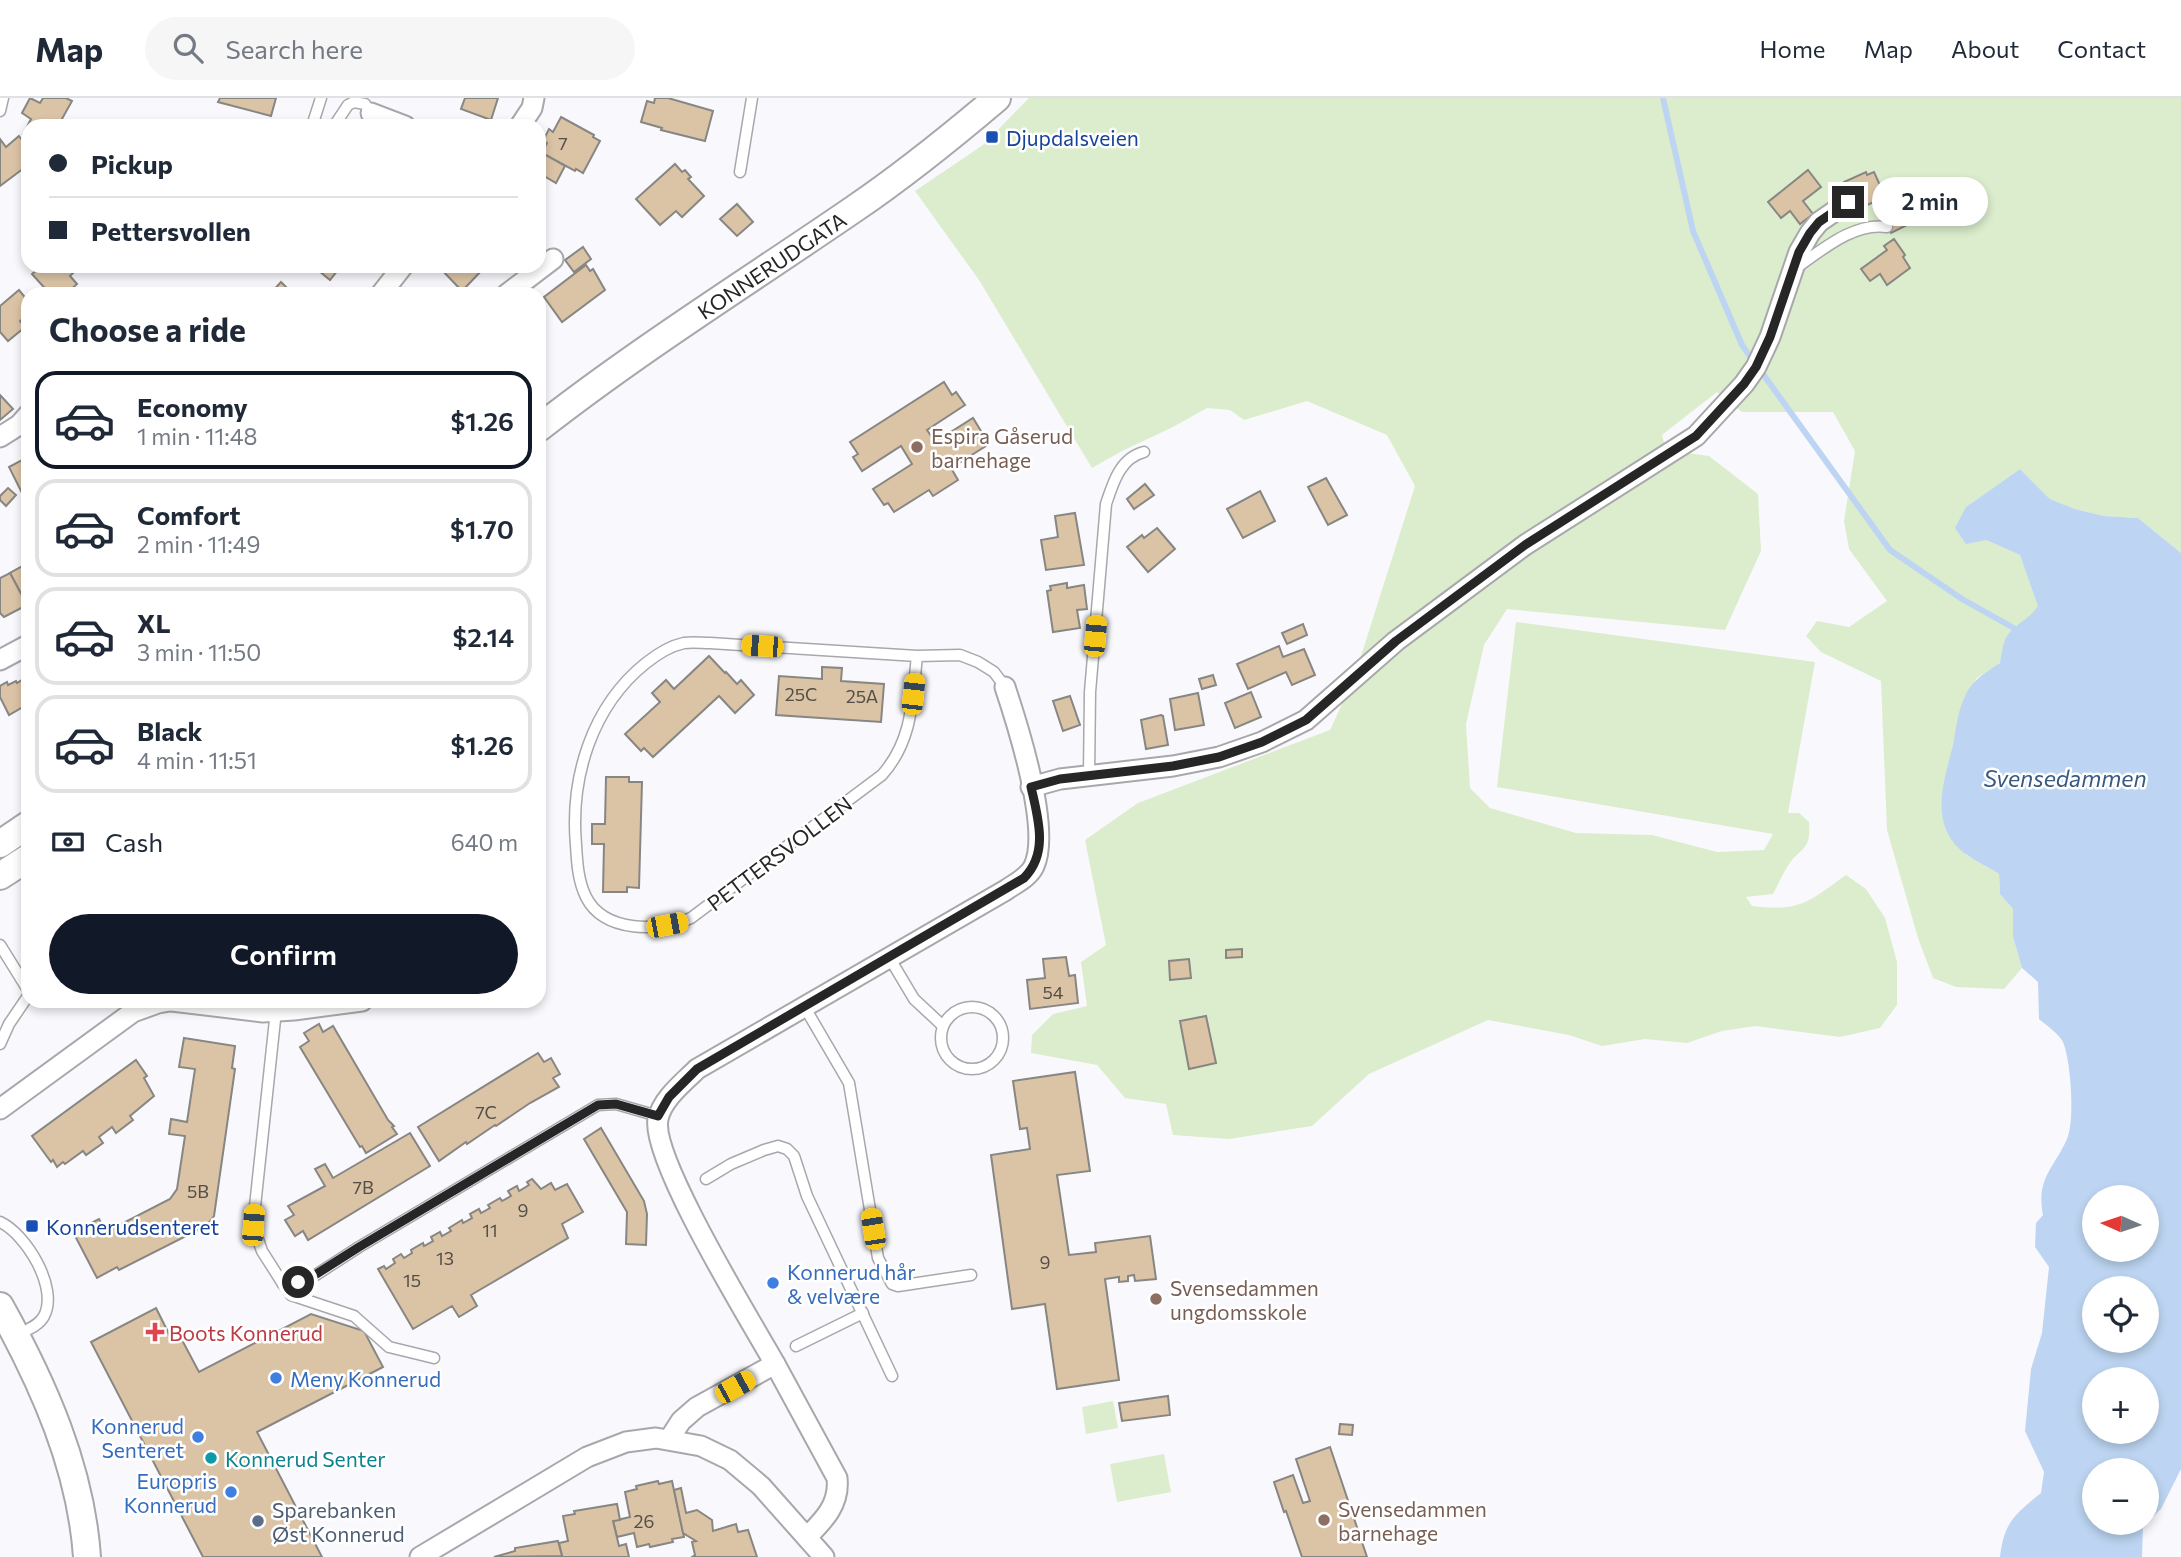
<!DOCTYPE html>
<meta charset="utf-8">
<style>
body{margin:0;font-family:Commissioner,sans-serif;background:#f6f6f7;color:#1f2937;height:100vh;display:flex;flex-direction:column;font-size:26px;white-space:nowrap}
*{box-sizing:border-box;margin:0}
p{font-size:23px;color:#747a83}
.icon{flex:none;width:38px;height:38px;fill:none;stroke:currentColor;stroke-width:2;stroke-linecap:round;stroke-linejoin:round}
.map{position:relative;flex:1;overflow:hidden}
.details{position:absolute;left:21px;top:189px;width:525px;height:721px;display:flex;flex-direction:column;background:#fff;border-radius:21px;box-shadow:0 4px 10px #0003}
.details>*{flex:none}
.hud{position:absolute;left:21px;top:21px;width:525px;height:154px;border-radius:21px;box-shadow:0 4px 10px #0003;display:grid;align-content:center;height:154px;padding:0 28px;background:#fff}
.needle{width:46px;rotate:273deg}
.buttons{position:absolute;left:2082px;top:1087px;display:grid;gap:14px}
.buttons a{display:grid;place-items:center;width:77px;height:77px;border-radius:50%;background:#fff;box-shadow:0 4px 10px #0003;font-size:35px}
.end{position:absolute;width:32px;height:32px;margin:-16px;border:9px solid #262627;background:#fff;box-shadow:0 0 0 4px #fff}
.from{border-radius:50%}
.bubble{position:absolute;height:49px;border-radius:24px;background:#fff;box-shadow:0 4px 10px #0003;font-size:23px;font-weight:600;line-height:49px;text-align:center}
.car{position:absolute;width:21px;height:42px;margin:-21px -10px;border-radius:9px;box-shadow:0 0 5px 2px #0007;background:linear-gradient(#f5c518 24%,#345 0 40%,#f5c518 0 76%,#345 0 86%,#f5c518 0)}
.hud b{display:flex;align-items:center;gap:24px;height:66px;font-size:26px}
.hud b+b{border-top:2px solid #e0e1e3}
.hud i{width:18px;height:18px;background:#1f2937}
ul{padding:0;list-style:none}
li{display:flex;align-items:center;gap:21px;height:98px;margin:0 14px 10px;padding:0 14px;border:4px solid #e0e1e3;border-radius:21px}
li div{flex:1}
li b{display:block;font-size:26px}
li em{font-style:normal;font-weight:600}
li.on{border-color:#111827}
li>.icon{width:63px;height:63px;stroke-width:1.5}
h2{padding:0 28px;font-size:32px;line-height:84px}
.pay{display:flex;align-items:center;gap:18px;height:77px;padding:0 28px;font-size:26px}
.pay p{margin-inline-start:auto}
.action{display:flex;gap:14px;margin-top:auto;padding:14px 28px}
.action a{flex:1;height:80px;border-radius:42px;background:#111827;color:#fff;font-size:28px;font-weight:600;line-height:80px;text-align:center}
header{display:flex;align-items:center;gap:42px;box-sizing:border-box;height:98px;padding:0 35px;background:#fff;border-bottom:2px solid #e0e1e3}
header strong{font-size:33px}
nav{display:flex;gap:38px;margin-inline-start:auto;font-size:24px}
.search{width:490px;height:63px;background:#f6f6f7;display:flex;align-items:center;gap:18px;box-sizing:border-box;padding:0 24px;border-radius:38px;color:#747a83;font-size:26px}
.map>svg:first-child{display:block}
</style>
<header>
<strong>Map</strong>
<div class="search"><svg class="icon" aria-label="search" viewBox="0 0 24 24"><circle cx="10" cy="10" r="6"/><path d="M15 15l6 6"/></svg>Search here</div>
<nav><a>Home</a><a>Map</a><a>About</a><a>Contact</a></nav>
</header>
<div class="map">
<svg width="2181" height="1459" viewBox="0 0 2181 1459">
<rect width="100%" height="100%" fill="#f9f9fd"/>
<g fill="#dbedcd">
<path d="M1029,0H2181V455L2138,420L2104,418L2075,411L2050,401L2020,371L1966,409L1986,442L2020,457L2039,508C2019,535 2007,526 2000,565L1977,580L1965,598L1952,650L1966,757L1999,776L2000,796L2013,811V839L2022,870L2004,891L1956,889L1933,880L1918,840L1887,732L1881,583L1821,554L1806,538L1817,523L1849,529L1887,503L1849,451L1844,423L1855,353L1833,314H1742L1717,294L1662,337L1666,352L1709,358L1758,396L1761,453L1725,532L1507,511L1484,547L1466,626L1470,690L1490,710L1576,735L1652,737L1717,754L1764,752L1773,736L1497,689L1516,524L1815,564L1788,715H1799L1809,724C1811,753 1803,747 1789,766C1783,775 1778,787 1773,796L1746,799L1752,808C1801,814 1808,804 1846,777L1866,791L1885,820L1897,864V907L1880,930L1840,939L1755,928L1722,933L1687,945L1645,941L1602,948L1569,937L1488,922L1369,976L1312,1028L1229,1041L1173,1037L1166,1006L1125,1000L1097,967L1031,955L1032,937L1053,916L1087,908L1081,864L1106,847L1085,742L1138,705L1330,632L1354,580L1415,388L1387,337L1307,303L1244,322L1230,312L1207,310L1173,329L1122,353L1092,370L979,182L915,93L983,47Z"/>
<polygon points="1113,1303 1118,1330 1086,1336 1082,1309"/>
<polygon points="1164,1356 1171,1394 1117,1404 1110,1366"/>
</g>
<path fill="#bdd5f2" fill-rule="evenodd" d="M2020,371L2050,401L2075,411L2104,418L2138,420L2181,455V1371L2161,1411L2147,1424V1372H2095V1424L2146,1425L2143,1428L2142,1459H2000C2004,1424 2015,1416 2041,1395L2044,1374L2025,1333L2031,1271L2042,1235L2049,1169L2035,1149L2036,1125L2043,1117C2036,1080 2053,1072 2067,1041C2075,1023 2071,963 2063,944C2059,936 2046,927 2039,921L2038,884L2022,870L2013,839V811L2000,796L1999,776C1982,765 1962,758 1951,741C1933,714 1945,679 1952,651C1956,634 1957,614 1965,598C1972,582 1986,574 2000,565C2002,553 2003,540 2012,532C2023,521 2028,522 2038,508L2020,457L1986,442L1966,446L1955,430L1966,409ZM2095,1099H2147V1152H2095ZM2095,1190H2147V1242H2095ZM2095,1281H2147V1334H2095Z"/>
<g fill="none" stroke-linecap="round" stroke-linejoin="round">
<polyline stroke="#bdd5f2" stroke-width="6" points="1663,0 1693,133 1742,247 1890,452 1962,501 2019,533"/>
</g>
<g fill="#dbc4a6" stroke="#888683" stroke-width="2">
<polygon points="30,0 40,5 43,0 66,0 72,3 58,28 28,28 28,38 23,36 31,21 22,15"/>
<polygon points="220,0 276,0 271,18 218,4"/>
<polygon points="465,0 498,0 491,22 461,11"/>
<polygon points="655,0 668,0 713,13 705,43 661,32 662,30 641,24 647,3 654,5"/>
<polygon points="561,19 594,37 593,39 600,43 583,75 576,71 575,73 542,55 547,45 543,43 549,31 553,34"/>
<polygon points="19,38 28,50 28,67 0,88 0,41 6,49"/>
<polygon points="542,55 565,68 556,85 539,75 539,60"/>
<polygon points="675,66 682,74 685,72 691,79 688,81 704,98 682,119 676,113 660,127 636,101"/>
<polygon points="1808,72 1821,89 1803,103 1813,116 1800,126 1790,113 1781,120 1768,104"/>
<polygon points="1866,74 1867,77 1874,74 1884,96 1879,99 1880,101 1857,112 1844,84"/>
<polygon points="737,106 753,124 737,138 720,121"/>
<polygon points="1902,107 1911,125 1891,135 1882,116"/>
<polygon points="1894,141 1905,157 1903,159 1910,170 1887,187 1880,176 1870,183 1861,171 1887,152 1884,148"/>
<polygon points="583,149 591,161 574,174 565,162"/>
<polygon points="586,167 590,173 593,171 605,192 562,224 544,199"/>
<polygon points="41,168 80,168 70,178 77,186 66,196 50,196 32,176"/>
<polygon points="313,168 341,168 330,182"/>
<polygon points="438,168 486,168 462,193"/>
<polygon points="281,184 293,196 270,196"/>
<polygon points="19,192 28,203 28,216 20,223 25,229 8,243 0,234 0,208"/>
<polygon points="944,284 952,297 956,294 965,307 927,332 935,344 973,320 981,333 977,335 986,348 951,370 958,382 933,398 929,392 894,414 888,405 884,407 873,391 912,366 901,348 862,373 853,359 858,356 850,344"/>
<polygon points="0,297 13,311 0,322"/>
<polygon points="22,362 28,373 28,402 26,403 9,369"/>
<polygon points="1326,380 1347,417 1328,427 1308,389"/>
<polygon points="1145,386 1154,397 1134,411 1127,401"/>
<polygon points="8,390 16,397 6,408 0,402 0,398"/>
<polygon points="1260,393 1275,423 1243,440 1227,411"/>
<polygon points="1075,415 1084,467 1046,472 1041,442 1058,439 1055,418"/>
<polygon points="1157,430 1175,451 1148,474 1127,449 1142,437 1144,440"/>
<polygon points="28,465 28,506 27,507 10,475"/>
<polygon points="10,475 27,507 4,519 0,515 0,480"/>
<polygon points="1067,485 1067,490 1084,487 1087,511 1077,512 1080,530 1053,534 1047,493 1051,492 1050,488"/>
<polygon points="1303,526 1307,537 1287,546 1282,535"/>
<polygon points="1279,548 1283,559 1304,551 1315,577 1292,587 1286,574 1248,591 1237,566"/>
<polygon points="709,558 725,575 726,574 737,586 741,582 754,597 735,615 719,598 653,659 644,650 641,653 625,636 660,604 652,595 666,582 674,591"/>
<polygon points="822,569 842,570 841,583 884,586 881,624 776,617 779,578 822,581"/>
<polygon points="1213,577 1216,587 1202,591 1199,581"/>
<polygon points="25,580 28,586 28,606 9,617 0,599 0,588 7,584 8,587 16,583 17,585"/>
<polygon points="1251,594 1261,619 1235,630 1225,605"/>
<polygon points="1198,595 1204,627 1175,632 1170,601"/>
<polygon points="1070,598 1080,627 1063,633 1053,603"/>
<polygon points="1161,617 1163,618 1168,647 1146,651 1141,622"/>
<polygon points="606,679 629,679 629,684 642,684 639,790 627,789 627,794 603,794 604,746 592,746 592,726 605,726"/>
<polygon points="1242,851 1242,859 1226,860 1226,852"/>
<polygon points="1066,859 1069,878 1075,877 1078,905 1030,911 1027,882 1045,880 1043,861"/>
<polygon points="1189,861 1191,880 1170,882 1169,863"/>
<polygon points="1206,918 1216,965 1189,971 1180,923"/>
<polygon points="319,926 323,934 333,928 388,1022 394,1028 392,1029 397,1036 366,1055 362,1048 360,1049 300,949 309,943 304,935"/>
<polygon points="184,940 235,948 232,970 235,971 214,1118 206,1128 119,1172 117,1169 97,1180 73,1134 99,1121 106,1134 170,1101 177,1091 185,1038 169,1036 171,1021 187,1024 195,971 179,969"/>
<polygon points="538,955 544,964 551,960 560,976 553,980 559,989 530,1005 496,1028 495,1027 467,1046 466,1044 439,1063 418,1029"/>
<polygon points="136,962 147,978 144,980 154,998 130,1018 133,1022 116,1035 112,1029 99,1039 103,1045 86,1057 83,1053 65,1066 63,1064 57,1069 53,1062 51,1064 32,1038"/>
<polygon points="1075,974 1090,1073 1057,1077 1069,1157 1096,1154 1095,1145 1150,1138 1156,1181 1135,1183 1134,1177 1128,1178 1128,1183 1119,1184 1119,1179 1105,1181 1119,1282 1057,1291 1045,1206 1012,1211 991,1057 1030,1051 1027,1030 1020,1031 1013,983"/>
<polygon points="601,1030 644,1103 647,1116 646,1147 626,1146 627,1114 584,1041"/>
<polygon points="410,1035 430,1068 308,1142 303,1133 295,1138 285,1122 294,1117 288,1108 325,1088 315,1071 325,1066 333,1080"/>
<polygon points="532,1081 541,1091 551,1085 555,1092 567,1086 583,1114 562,1126 568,1140 471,1197 477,1208 459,1219 452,1208 413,1231 378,1171 384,1168 386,1171 395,1165 393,1161 401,1156 404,1160 412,1155 411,1152 423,1145 424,1148 433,1143 431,1139 440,1134 442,1138 451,1133 449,1130 462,1122 463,1125 472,1120 470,1116 479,1111 481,1115 490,1110 488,1107 500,1100 502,1103 511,1098 508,1093 517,1088 519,1093 529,1087 527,1084"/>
<polygon points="156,1210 173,1244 181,1240 199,1274 311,1216 364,1233 383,1269 257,1334 322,1459 203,1459 91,1244"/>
<polygon points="1168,1298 1170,1317 1122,1323 1119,1305"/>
<polygon points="1340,1326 1353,1327 1352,1337 1339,1336"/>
<polygon points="1330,1349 1367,1459 1302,1459 1286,1413 1284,1414 1274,1384 1293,1377 1303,1405 1310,1403 1296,1361"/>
<polygon points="658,1383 659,1386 672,1383 684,1439 672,1441 673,1444 650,1449 649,1446 637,1449 634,1435 617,1439 613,1423 630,1419 625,1394 637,1391 636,1388"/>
<polygon points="681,1390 686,1415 697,1412 712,1422 713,1433 736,1426 738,1434 748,1432 757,1459 692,1459 695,1457 692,1444 696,1443 683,1435 674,1392"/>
<polygon points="617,1406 620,1422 613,1423 619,1448 626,1446 629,1459 557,1459 562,1458 559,1445 568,1443 563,1418 575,1416 574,1413"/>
<polygon points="558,1443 562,1458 494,1459 515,1453 515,1450"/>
</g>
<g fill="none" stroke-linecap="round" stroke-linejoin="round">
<g stroke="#a8a8ac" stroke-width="13">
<g id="lane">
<polyline points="0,13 3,0"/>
<polyline points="312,28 321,0"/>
<polyline points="334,28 348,7 354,4 365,6 371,15"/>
<polyline points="740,74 752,0"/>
<path d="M1796,170C1822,152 1854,124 1887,129"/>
<path d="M917,558C912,603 913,642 882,677L691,820C660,834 604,835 586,799C578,783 577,764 576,747C570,679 592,608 646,565C656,557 670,548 684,545C692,544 702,545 710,545L917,558L960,557L978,564L994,574L1005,589"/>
<path d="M1089,677L1090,594L1106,406C1113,385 1120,360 1144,354"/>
<polyline points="0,847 28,892"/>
<polyline points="889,859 914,901 943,928"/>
<polyline points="277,903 253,1127 262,1153 283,1186 308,1182 359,1149 598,1007 616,1006 658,1018"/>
<polyline points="804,908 849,985 878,1160 892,1186 898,1188 971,1177"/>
<circle cx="972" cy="940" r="31"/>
<polyline points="0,946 9,926 28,898"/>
<polyline points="706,1081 731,1066 764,1052 778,1048 787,1051 794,1058 807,1098 892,1278"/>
<path d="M0,1124C26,1136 59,1190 44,1218C39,1228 26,1232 17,1237"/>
<polyline points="283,1186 291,1197 354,1218 389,1249 434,1260"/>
<polyline points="796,1248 863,1215"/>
</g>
</g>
<g stroke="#a8a8ac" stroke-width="23">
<g id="street">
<polyline points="371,15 405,28"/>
<polyline points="520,28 532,10 534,0"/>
<polyline points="381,196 403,168"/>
<polyline points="507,196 553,161"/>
<polyline points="0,339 19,327 28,317"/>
<polyline points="0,562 28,547"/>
<polyline points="1031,689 1060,681 1173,668 1219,659 1262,644 1306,622 1396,543 1525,447 1696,338 1744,286 1756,269 1770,239 1799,154 1810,135 1819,124 1848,104"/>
<polyline points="172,903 263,914 294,912 362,903"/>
<polyline points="0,1011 133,914 158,905 170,903"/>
<path d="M775,1266L837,1380C840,1406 824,1422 807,1439"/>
<path d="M670,1340L681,1323L697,1309L775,1266C752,1225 650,1060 658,1021C662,1001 683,985 697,971L1006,792C1016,785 1029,779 1034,768C1051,732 1018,628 1005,589"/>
<polyline points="420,1459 587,1359 626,1344 656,1340 701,1348 730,1362 761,1388 824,1459"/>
</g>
</g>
<g stroke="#a8a8ac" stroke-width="30">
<g id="secondary">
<path id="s1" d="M539,330C640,251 749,183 854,111C904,77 951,39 997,0"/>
<polyline points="0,746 28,727"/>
<polyline points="0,778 28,760"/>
<path d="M0,1208C43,1285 81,1370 87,1459"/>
</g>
</g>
<use href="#lane" stroke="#fff" stroke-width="10"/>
<use href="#street" stroke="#fff" stroke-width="19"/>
<use href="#secondary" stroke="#fff" stroke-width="26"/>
</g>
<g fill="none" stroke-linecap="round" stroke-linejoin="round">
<path stroke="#262627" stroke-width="9" d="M298,1184L307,1182L359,1149L598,1007L616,1006L658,1018L669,999L697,971L1024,780C1049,755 1038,720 1031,689L1060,681L1173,668L1219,659L1262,644L1306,622L1396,543L1525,447L1696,338L1744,286L1756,269L1770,239L1799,154L1810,135L1819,124L1848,104"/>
</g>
<g fill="#1a4fb4" stroke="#fff" stroke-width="2.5">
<rect x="985" y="32" width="14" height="14" rx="3.5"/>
<rect x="25" y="1121" width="14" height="14" rx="3.5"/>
</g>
<g fill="#8d6e63" stroke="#fff" stroke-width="2.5">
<circle cx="917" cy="349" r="7"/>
<circle cx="1156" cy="1201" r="7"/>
<circle cx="1324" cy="1422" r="7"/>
</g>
<g fill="#3f7fe0" stroke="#fff" stroke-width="2.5">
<circle cx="773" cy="1185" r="7"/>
<circle cx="276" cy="1280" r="7"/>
<circle cx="198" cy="1339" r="7"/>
<circle cx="231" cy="1394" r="7"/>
</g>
<path fill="#e0444e" stroke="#fff" stroke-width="2.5" d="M151.5 1223.5h7v7h7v7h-7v7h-7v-7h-7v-7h7z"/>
<circle fill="#0f9aa8" stroke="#fff" stroke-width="2.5" cx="211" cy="1360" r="7"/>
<circle fill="#5c6f8a" stroke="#fff" stroke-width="2.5" cx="258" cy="1423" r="7"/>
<g text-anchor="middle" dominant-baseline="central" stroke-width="5" stroke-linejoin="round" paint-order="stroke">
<g font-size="18" fill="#534e47">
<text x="563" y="45">7</text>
<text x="801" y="596">25C</text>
<text x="862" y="598">25A</text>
<text x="1053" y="894">54</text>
<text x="486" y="1014">7C</text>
<text x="363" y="1089">7B</text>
<text x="198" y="1093">5B</text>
<text x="523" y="1112">9</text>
<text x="490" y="1132">11</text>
<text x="445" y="1160">13</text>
<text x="1045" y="1164">9</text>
<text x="412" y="1182">15</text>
<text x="644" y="1423">26</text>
</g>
<g font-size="21" fill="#164399" stroke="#fff" text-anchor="start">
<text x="1006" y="39">Djupdalsveien</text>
<text x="46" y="1128">Konnerudsenteret</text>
</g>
<g font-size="21" fill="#262627" stroke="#fff">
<text stroke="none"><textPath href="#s1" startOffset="284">KONNERUDGATA</textPath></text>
<text transform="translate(779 755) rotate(-37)">PETTERSVOLLEN</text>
</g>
<g font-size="21" fill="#785e54" stroke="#fff" text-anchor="start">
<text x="931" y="337">Espira Gåserud<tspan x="931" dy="24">barnehage</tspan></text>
<text x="1170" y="1189">Svensedammen<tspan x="1170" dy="24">ungdomsskole</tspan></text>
<text x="1338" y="1410">Svensedammen<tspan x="1338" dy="24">barnehage</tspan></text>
</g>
<g font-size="21" fill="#366cbe" stroke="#fff" text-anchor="start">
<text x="787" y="1173">Konnerud hår<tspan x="787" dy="24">&amp; velvære</tspan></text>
<text x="290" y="1280">Meny Konnerud</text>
<text x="184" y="1327" text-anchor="end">Konnerud<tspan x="184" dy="24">Senteret</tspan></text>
<text x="217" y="1382" text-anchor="end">Europris<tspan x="217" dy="24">Konnerud</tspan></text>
</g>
<g font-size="21" fill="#be3a42" stroke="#fff" text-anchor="start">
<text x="169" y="1234">Boots Konnerud</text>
</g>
<g font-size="21" fill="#0d838f" stroke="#fff" text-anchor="start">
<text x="225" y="1360">Konnerud Senter</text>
</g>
<g font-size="21" fill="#4e5e75" stroke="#fff" text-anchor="start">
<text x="272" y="1411">Sparebanken<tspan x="272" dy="24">Øst Konnerud</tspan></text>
</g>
<g font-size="23" font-style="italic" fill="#385a82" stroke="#fff">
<text x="2065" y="680">Svensedammen</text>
</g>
</g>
</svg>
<div class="buttons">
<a><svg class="needle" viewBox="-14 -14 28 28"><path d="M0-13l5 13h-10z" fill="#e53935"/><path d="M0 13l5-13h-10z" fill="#747a83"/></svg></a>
<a><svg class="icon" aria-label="locate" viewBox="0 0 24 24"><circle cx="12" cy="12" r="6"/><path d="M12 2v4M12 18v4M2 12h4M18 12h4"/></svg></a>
<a>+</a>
<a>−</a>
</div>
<i class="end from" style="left:298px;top:1184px"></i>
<i class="end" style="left:1848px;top:104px"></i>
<div class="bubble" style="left:1872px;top:79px;width:116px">2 min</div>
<i class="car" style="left:1095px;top:538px;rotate:5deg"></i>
<i class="car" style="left:762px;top:548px;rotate:274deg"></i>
<i class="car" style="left:913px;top:596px;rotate:6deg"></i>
<i class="car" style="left:667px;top:827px;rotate:79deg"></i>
<i class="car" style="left:253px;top:1127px;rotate:4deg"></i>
<i class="car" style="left:873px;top:1131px;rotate:351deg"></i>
<i class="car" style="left:735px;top:1289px;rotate:61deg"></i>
<div class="hud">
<b><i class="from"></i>Pickup</b>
<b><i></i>Pettersvollen</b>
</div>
<section class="details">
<h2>Choose a ride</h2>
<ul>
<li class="on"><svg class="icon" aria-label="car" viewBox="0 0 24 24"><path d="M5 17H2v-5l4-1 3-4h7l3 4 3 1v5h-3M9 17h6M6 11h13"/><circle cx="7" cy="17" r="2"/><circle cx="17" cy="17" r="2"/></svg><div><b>Economy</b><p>1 min · 11:48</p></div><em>$1.26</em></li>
<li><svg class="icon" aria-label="car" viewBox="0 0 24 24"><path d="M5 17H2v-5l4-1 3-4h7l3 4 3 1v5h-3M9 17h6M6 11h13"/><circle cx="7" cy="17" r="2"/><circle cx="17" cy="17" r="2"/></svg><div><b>Comfort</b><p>2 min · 11:49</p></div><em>$1.70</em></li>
<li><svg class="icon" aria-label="car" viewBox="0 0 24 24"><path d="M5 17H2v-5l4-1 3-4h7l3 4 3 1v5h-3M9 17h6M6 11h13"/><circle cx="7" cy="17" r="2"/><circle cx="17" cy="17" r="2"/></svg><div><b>XL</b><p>3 min · 11:50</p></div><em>$2.14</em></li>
<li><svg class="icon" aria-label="car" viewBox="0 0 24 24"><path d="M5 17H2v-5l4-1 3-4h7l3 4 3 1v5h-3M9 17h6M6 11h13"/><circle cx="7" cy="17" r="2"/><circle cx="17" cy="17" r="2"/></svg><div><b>Black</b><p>4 min · 11:51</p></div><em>$1.26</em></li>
</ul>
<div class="pay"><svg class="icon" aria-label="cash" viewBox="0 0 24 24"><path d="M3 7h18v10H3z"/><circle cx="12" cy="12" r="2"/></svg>Cash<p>640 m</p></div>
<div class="action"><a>Confirm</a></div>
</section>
</div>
